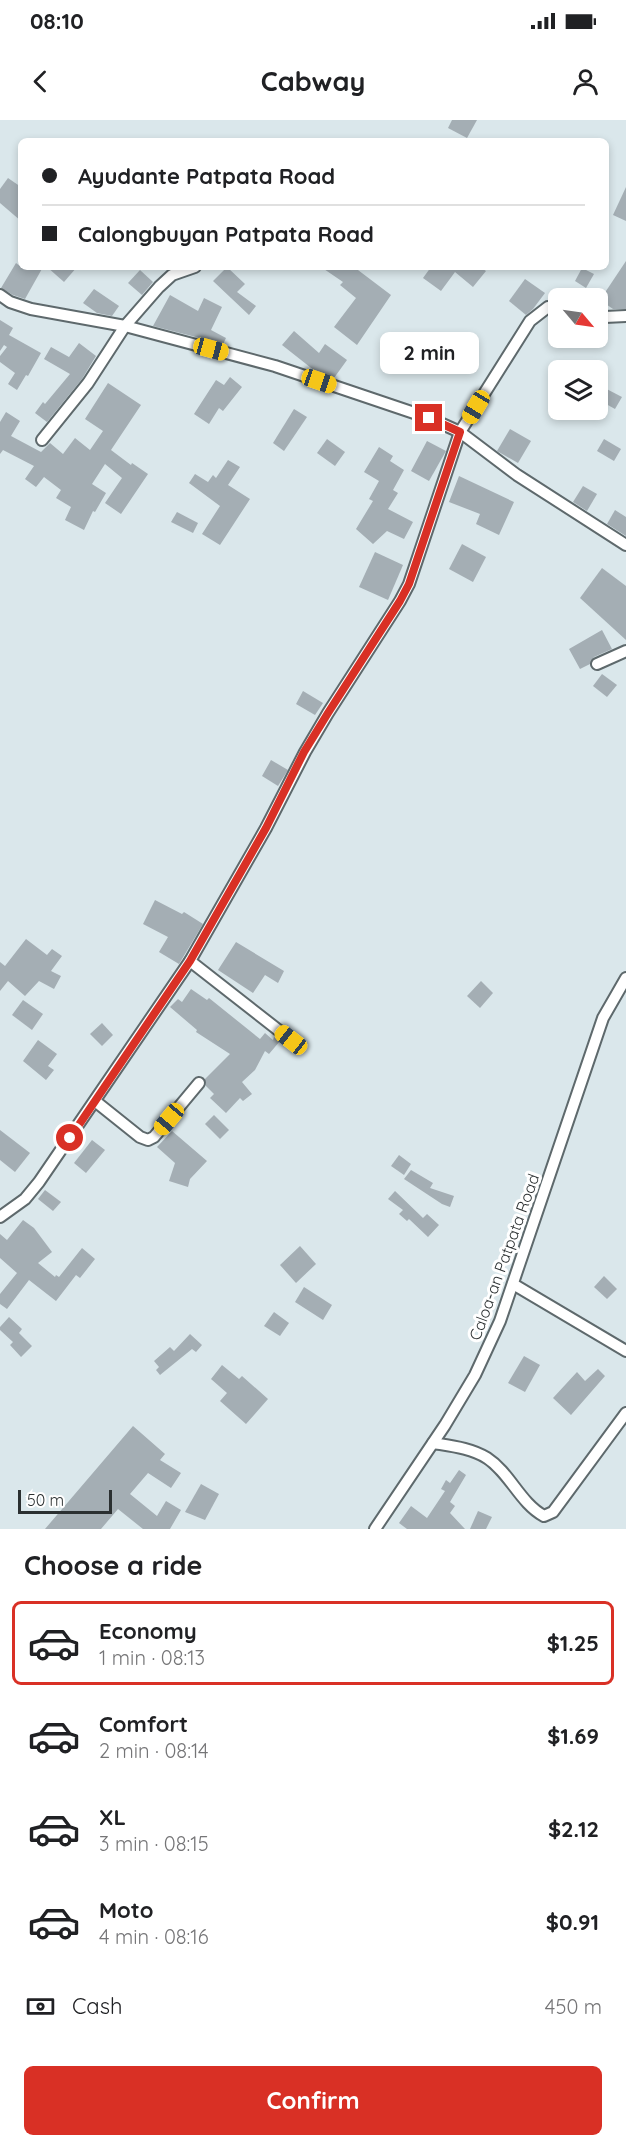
<!DOCTYPE html>
<meta charset="utf-8">
<style>
body{margin:0;font-family:Quicksand,sans-serif;background:#f6f6f6;color:#202124;height:100vh;display:flex;flex-direction:column;font-size:22px;white-space:nowrap}
*{box-sizing:border-box;margin:0}
p{font-size:20px;color:#757577}
.icon{flex:none;width:33px;height:33px;fill:none;stroke:currentColor;stroke-width:2;stroke-linecap:round;stroke-linejoin:round}
.map{position:relative;height:1409px;overflow:hidden}
.details{display:flex;flex-direction:column;background:#fff;flex:1}
.details>*{flex:none}
.banner{position:absolute;left:18px;top:18px;width:591px;height:132px;border-radius:9px;box-shadow:0 3px 9px #0003;display:grid;align-content:center;height:132px;padding:0 24px;background:#fff}
.needle{width:39px;rotate:119deg}
.tools{position:absolute;left:548px;top:168px;display:grid;gap:12px}
.tools a{display:grid;place-items:center;width:60px;height:60px;border-radius:9px;background:#fff;box-shadow:0 3px 9px #0003;font-size:30px}
.scale{position:absolute;left:18px;bottom:15px;width:94px;box-sizing:border-box;padding-left:6px;border:3px solid #2b3031;border-top:0;font-size:16px;line-height:21px;white-space:nowrap;color:#2b3031;-webkit-text-stroke:4px #fff;paint-order:stroke}
.end{position:absolute;width:27px;height:27px;margin:-14px;border:8px solid #d93025;background:#fff;box-shadow:0 0 0 3px #fff}
.from{border-radius:50%}
.bubble{position:absolute;height:42px;border-radius:9px;background:#fff;box-shadow:0 3px 9px #0003;font-size:20px;font-weight:800;line-height:42px;text-align:center}
.car{position:absolute;width:18px;height:36px;margin:-18px -9px;border-radius:8px;box-shadow:0 0 4px 2px #0007;background:linear-gradient(#f5c518 24%,#345 0 40%,#f5c518 0 76%,#345 0 86%,#f5c518 0)}
.banner b{display:flex;align-items:center;gap:21px;height:57px;font-size:22px}
.banner b+b{border-top:2px solid #e0e0e0}
.banner i{width:15px;height:15px;background:#202124}
ul{padding:0;list-style:none}
li{display:flex;align-items:center;gap:18px;height:84px;margin:0 12px 9px;padding:0 12px;border:3px solid transparent;border-radius:9px}
li div{flex:1}
li b{display:block;font-size:22px}
li em{font-style:normal;font-weight:800}
li.selected{border-color:#d93025}
li>.icon{width:54px;height:54px;stroke-width:1.5}
h2{padding:0 24px;font-size:27px;line-height:72px}
.pay{display:flex;align-items:center;gap:15px;height:66px;padding:0 24px;font-size:22px}
.pay p{margin-inline-start:auto}
.primary-button{display:flex;gap:12px;margin-top:auto;padding:12px 24px}
.primary-button a{flex:1;height:69px;border-radius:9px;background:#d93025;color:#fff;font-size:24px;font-weight:800;line-height:69px;text-align:center}
.status{display:flex;justify-content:space-between;align-items:center;height:42px;padding:0 30px;background:#fff;direction:ltr}
.status svg{height:16px;fill:currentColor}
header{display:flex;justify-content:space-between;align-items:center;height:78px;padding:0 24px;background:#fff;font-size:27px;font-weight:800}
.map>svg:first-child{display:block}
</style>
<div class="status"><b>08:10</b><svg viewBox="0 0 49 12"><path d="M0 12V9h3v3zM5 12V6h3v6zM10 12V3h3v9zM15 12V0h3v12zM26 1h20v11H26zM47 4h2v5h-2z"/></svg></div>
<header><svg class="icon" aria-label="back" viewBox="0 0 24 24"><path d="M15 5l-7 7 7 7"/></svg>Cabway<svg class="icon" aria-label="person" viewBox="0 0 24 24"><circle cx="12" cy="8" r="4"/><path d="M4 21q1-7 8-7t8 7"/></svg></header>
<div class="map">
<svg width="626" height="1409" viewBox="0 0 626 1409">
<rect width="100%" height="100%" fill="#dae7eb"/>
<g fill="#a4aeb4">
<polygon points="452,0 477,0 467,18 448,8"/>
<polygon points="8,58 21,67 21,101 0,83 0,69"/>
<polygon points="626,67 626,101 613,95"/>
<polygon points="626,141 626,189 613,189 600,180"/>
<polygon points="16,143 21,147 43,147 25,179 13,175 1,168"/>
<polygon points="47,147 77,147 64,162"/>
<polygon points="227,147 245,164 237,172 256,186 249,195 213,161"/>
<polygon points="321,147 354,147 391,175 357,225 334,207 356,178 340,165 343,162"/>
<polygon points="431,147 480,147 486,151 473,167 455,152 441,171 423,158"/>
<polygon points="582,148 594,154 586,168 575,161"/>
<polygon points="140,150 153,162 142,175 128,163"/>
<polygon points="525,159 545,173 533,189 526,195 509,181"/>
<polygon points="94,169 119,186 112,196 97,193 83,183"/>
<polygon points="170,175 198,191 204,178 222,187 211,210 226,218 223,224 153,206"/>
<polygon points="0,200 13,208 9,215 41,233 28,256 26,255 17,270 8,264 15,253 0,242 0,236 7,227 4,225 0,231"/>
<polygon points="294,211 319,233 325,224 347,240 334,258 315,251 282,225"/>
<polygon points="79,223 96,236 82,259 47,302 35,293 43,282 45,284 70,254 44,239 51,227 69,237"/>
<polygon points="230,257 242,267 223,291 219,288 209,304 194,294 216,260 224,265"/>
<polygon points="108,263 141,285 111,330 131,345 132,343 148,354 121,394 105,383 122,358 105,344 92,364 106,373 95,392 93,391 84,410 65,400 71,387 56,378 61,370 44,357 36,367 25,359 34,346 3,330 0,334 0,302 6,292 20,301 11,316 41,332 50,323 63,334 75,318 90,330 103,311 85,299"/>
<polygon points="597,264 622,277 615,289 597,279"/>
<polygon points="294,289 307,297 284,331 273,323"/>
<polygon points="510,309 531,321 518,343 497,331"/>
<polygon points="327,319 345,332 335,346 317,333"/>
<polygon points="604,319 621,329 614,341 597,331"/>
<polygon points="427,321 446,331 429,361 411,351"/>
<polygon points="379,327 393,336 390,341 404,350 393,370 398,373 388,389 413,402 404,419 387,411 373,424 356,409 373,381 369,379 379,361 364,352"/>
<polygon points="228,340 240,347 228,365 250,379 220,425 202,414 220,386 189,363 195,354 208,362 213,355 216,358"/>
<polygon points="459,356 514,382 499,415 476,404 480,394 449,382"/>
<polygon points="583,366 597,374 587,391 573,382"/>
<polygon points="615,390 626,397 626,416 607,404"/>
<polygon points="177,392 198,403 193,413 171,402"/>
<polygon points="462,424 486,437 473,462 449,449"/>
<polygon points="375,432 403,445 388,480 359,467"/>
<polygon points="602,448 626,466 626,520 580,478"/>
<polygon points="602,510 612,529 594,537 590,544 580,549 569,529"/>
<polygon points="602,554 617,565 607,577 593,566"/>
<polygon points="303,571 323,583 315,595 296,584"/>
<polygon points="271,640 288,650 278,666 262,656"/>
<polygon points="155,780 182,794 184,792 203,804 179,844 159,832 168,817 143,804"/>
<polygon points="26,819 47,835 52,829 62,836 51,851 61,856 54,869 39,861 25,876 8,861 0,871 0,842 5,846"/>
<polygon points="236,822 284,851 278,863 265,855 253,873 218,850"/>
<polygon points="481,861 493,873 480,888 467,876"/>
<polygon points="191,869 207,880 209,878 260,919 265,913 273,920 274,917 280,921 269,934 265,931 255,950 242,962 252,974 243,981 240,978 226,993 210,978 214,974 206,966 205,959 230,934 196,912 197,910 170,887 178,879 182,882"/>
<polygon points="23,880 43,894 32,910 12,895"/>
<polygon points="102,903 113,915 102,926 90,914"/>
<polygon points="38,920 57,934 48,946 54,950 46,960 23,941"/>
<polygon points="214,995 229,1010 220,1019 205,1004"/>
<polygon points="0,1010 30,1033 15,1052 0,1040"/>
<polygon points="172,1011 207,1041 190,1059 188,1067 169,1061 175,1043 157,1027"/>
<polygon points="92,1020 105,1030 86,1053 74,1043"/>
<polygon points="399,1035 411,1044 404,1055 391,1046"/>
<polygon points="411,1050 433,1063 430,1068 454,1076 450,1087 442,1084 404,1059"/>
<polygon points="45,1070 61,1082 53,1091 38,1079"/>
<polygon points="395,1071 423,1098 427,1094 439,1105 428,1117 409,1099 407,1101 399,1094 403,1090 388,1079"/>
<polygon points="23,1100 34,1108 52,1132 38,1143 55,1157 56,1155 59,1157 82,1128 95,1139 80,1158 76,1155 56,1181 29,1160 7,1189 0,1184 0,1174 17,1153 0,1138 0,1114 7,1120"/>
<polygon points="300,1126 316,1144 296,1163 280,1145"/>
<polygon points="604,1156 617,1169 607,1179 594,1167"/>
<polygon points="304,1167 332,1185 323,1200 295,1182"/>
<polygon points="274,1192 289,1203 280,1216 264,1206"/>
<polygon points="9,1197 22,1209 19,1213 32,1226 21,1237 10,1225 13,1222 0,1210 0,1207"/>
<polygon points="190,1214 202,1225 196,1232 192,1229 160,1255 156,1250 159,1247 154,1241 170,1227 174,1231"/>
<polygon points="524,1236 540,1245 525,1272 508,1263"/>
<polygon points="222,1245 239,1259 242,1256 268,1279 246,1304 220,1281 227,1273 211,1259"/>
<polygon points="598,1249 605,1256 571,1295 553,1278 577,1252 585,1261"/>
<polygon points="133,1306 165,1334 160,1340 181,1353 171,1368 148,1353 130,1374 157,1396 166,1381 181,1390 170,1409 143,1409 118,1389 101,1409 45,1409"/>
<polygon points="459,1350 466,1355 450,1382 455,1386 450,1393 465,1409 407,1409 399,1403 411,1386 427,1398 445,1371 441,1369 446,1360 450,1363"/>
<polygon points="201,1364 219,1374 205,1400 185,1392"/>
<polygon points="478,1391 492,1397 486,1409 470,1409"/>
</g>
<g fill="none" stroke-linecap="round" stroke-linejoin="round">
<g stroke="#5e696c" stroke-width="14">
<g id="street">
<polyline points="0,175 10,182 31,189 125,206 275,246 429,298 460,312 517,355 626,425"/>
<polyline points="597,194 605,197 626,196"/>
<polyline points="42,320 88,263 125,206 159,167 172,155 195,147"/>
<polyline points="597,544 626,531"/>
<polyline points="190,841 291,920"/>
<polyline points="95,981 140,1017 148,1020 154,1017 199,963"/>
<polyline points="0,1097 25,1079 39,1062 190,841 266,708 305,632 328,593 400,481 409,464 460,312 530,201 548,187 558,187"/>
<polyline points="513,1164 626,1231"/>
<path d="M433,1323C451,1326 471,1328 487,1338C510,1353 520,1383 544,1396L553,1392L626,1293"/>
<polyline points="375,1409 445,1305 475,1255 500,1201 603,898 626,858"/>
</g>
</g>
<use href="#street" stroke="#fff" stroke-width="10"/>
</g>
<g fill="none" stroke-linecap="round" stroke-linejoin="round">
<polyline stroke="#d93025" stroke-width="8" points="70,1018 190,841 266,708 304,632 328,593 400,481 409,464 460,312 429,298"/>
</g>
<g text-anchor="middle" dominant-baseline="central" stroke-width="6" stroke-linejoin="round" paint-order="stroke">
<g font-size="16" fill="#2b3031" stroke="#fff">
<text transform="translate(504 1137) rotate(-70)">Caloa-an Patpata Road</text>
</g>
</g>
</svg>
<div class="tools">
<a><svg class="needle" viewBox="-14 -14 28 28"><path d="M0-13l5 13h-10z" fill="#e53935"/><path d="M0 13l5-13h-10z" fill="#757577"/></svg></a>
<a><svg class="icon" aria-label="layers" viewBox="0 0 24 24"><path d="M12 4l9 5-9 5-9-5zM3 14l9 5 9-5"/></svg></a>
</div>
<div class="scale">50 m</div>
<i class="end from" style="left:70px;top:1018px"></i>
<i class="end" style="left:429px;top:298px"></i>
<div class="bubble" style="left:380px;top:212px;width:99px">2 min</div>
<i class="car" style="left:211px;top:229px;rotate:105deg"></i>
<i class="car" style="left:319px;top:261px;rotate:109deg"></i>
<i class="car" style="left:476px;top:287px;rotate:211deg"></i>
<i class="car" style="left:291px;top:920px;rotate:308deg"></i>
<i class="car" style="left:169px;top:999px;rotate:220deg"></i>
<div class="banner">
<b><i class="from"></i>Ayudante Patpata Road</b>
<b><i></i>Calongbuyan Patpata Road</b>
</div>
</div>
<section class="details">
<h2>Choose a ride</h2>
<ul>
<li class="selected"><svg class="icon" aria-label="car" viewBox="0 0 24 24"><path d="M5 17H2v-5l4-1 3-4h7l3 4 3 1v5h-3M9 17h6M6 11h13"/><circle cx="7" cy="17" r="2"/><circle cx="17" cy="17" r="2"/></svg><div><b>Economy</b><p>1 min · 08:13</p></div><em>$1.25</em></li>
<li><svg class="icon" aria-label="car" viewBox="0 0 24 24"><path d="M5 17H2v-5l4-1 3-4h7l3 4 3 1v5h-3M9 17h6M6 11h13"/><circle cx="7" cy="17" r="2"/><circle cx="17" cy="17" r="2"/></svg><div><b>Comfort</b><p>2 min · 08:14</p></div><em>$1.69</em></li>
<li><svg class="icon" aria-label="car" viewBox="0 0 24 24"><path d="M5 17H2v-5l4-1 3-4h7l3 4 3 1v5h-3M9 17h6M6 11h13"/><circle cx="7" cy="17" r="2"/><circle cx="17" cy="17" r="2"/></svg><div><b>XL</b><p>3 min · 08:15</p></div><em>$2.12</em></li>
<li><svg class="icon" aria-label="car" viewBox="0 0 24 24"><path d="M5 17H2v-5l4-1 3-4h7l3 4 3 1v5h-3M9 17h6M6 11h13"/><circle cx="7" cy="17" r="2"/><circle cx="17" cy="17" r="2"/></svg><div><b>Moto</b><p>4 min · 08:16</p></div><em>$0.91</em></li>
</ul>
<div class="pay"><svg class="icon" aria-label="cash" viewBox="0 0 24 24"><path d="M3 7h18v10H3z"/><circle cx="12" cy="12" r="2"/></svg>Cash<p>450 m</p></div>
<div class="primary-button"><a>Confirm</a></div>
</section>
